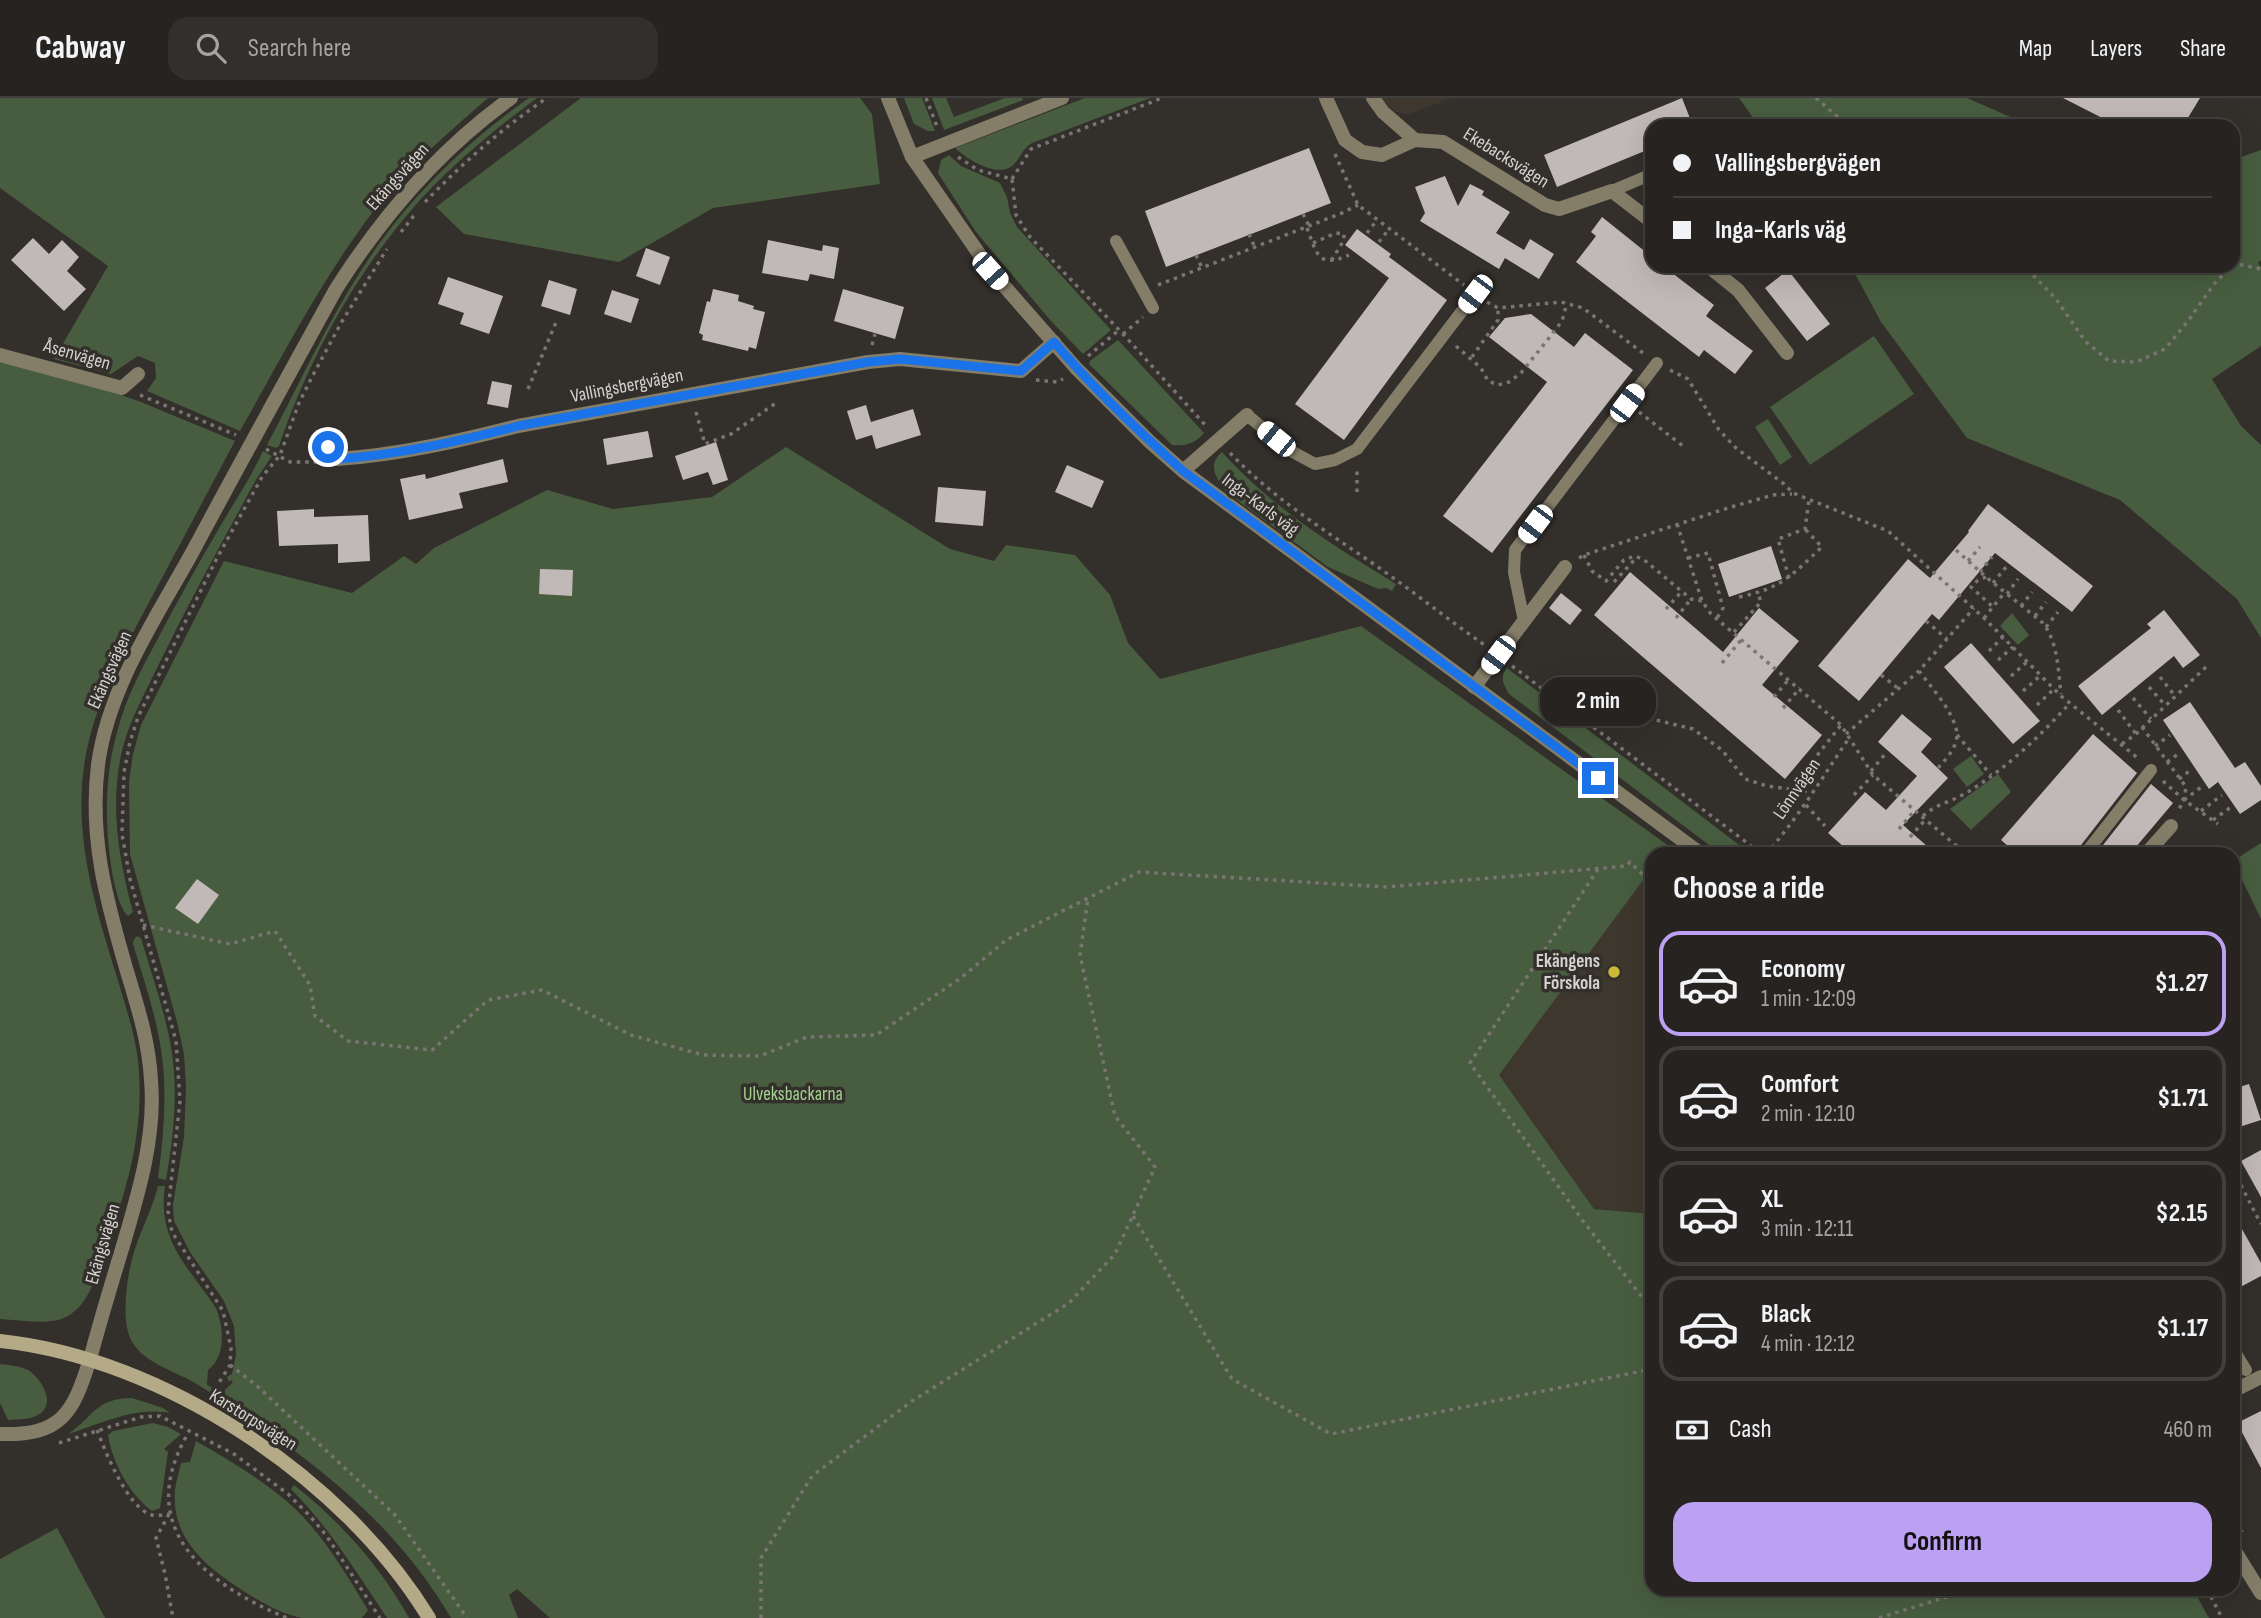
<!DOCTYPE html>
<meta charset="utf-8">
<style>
body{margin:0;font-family:"Sofia Sans Condensed",sans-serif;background:#322f2d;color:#f1f3f6;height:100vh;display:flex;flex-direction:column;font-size:26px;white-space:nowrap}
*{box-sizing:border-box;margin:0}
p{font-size:23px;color:#a4a4a5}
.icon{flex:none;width:38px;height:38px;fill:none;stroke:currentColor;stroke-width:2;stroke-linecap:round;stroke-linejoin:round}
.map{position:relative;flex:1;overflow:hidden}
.details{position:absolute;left:1645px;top:749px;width:595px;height:749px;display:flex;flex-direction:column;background:#262320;border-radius:21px;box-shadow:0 7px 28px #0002,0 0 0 2px #42403e}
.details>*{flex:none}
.banner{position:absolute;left:1645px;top:21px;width:595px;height:154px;border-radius:21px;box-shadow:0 7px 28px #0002,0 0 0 2px #42403e;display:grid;align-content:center;height:154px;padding:0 28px;background:#262320}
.end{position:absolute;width:32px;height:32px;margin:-16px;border:9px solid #1a73e8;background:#fff;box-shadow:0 0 0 4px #fff}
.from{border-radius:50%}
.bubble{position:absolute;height:49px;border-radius:21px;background:#262320;box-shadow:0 7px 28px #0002,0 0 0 2px #42403e;font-size:23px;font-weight:700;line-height:49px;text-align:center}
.car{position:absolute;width:21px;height:42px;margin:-21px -10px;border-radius:9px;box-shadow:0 0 5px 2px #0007;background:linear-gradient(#fff 24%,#345 0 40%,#fff 0 76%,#345 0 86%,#fff 0)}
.banner b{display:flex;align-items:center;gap:24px;height:66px;font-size:26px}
.banner b+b{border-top:2px solid #42403e}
.banner i{width:18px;height:18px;background:#f1f3f6}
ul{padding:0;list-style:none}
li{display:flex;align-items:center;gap:21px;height:105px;margin:0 14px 10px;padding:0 14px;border:4px solid #42403e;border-radius:21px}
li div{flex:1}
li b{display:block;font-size:26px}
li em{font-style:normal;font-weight:700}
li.selected{border-color:#bca0f2}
li>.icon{width:63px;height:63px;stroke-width:1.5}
h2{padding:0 28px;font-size:32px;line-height:84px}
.pay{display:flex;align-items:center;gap:18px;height:77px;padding:0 28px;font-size:26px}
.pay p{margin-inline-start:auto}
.button{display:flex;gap:14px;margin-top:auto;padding:14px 28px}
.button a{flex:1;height:80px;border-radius:21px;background:#bca0f2;color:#111;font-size:28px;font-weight:700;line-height:80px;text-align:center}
header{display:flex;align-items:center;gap:42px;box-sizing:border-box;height:98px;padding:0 35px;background:#262320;border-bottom:2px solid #42403e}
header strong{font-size:33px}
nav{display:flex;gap:38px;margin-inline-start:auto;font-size:24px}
.search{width:490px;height:63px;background:#322f2d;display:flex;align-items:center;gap:18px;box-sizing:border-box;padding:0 24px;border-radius:21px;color:#a4a4a5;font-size:26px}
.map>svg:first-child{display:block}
</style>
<header>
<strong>Cabway</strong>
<div class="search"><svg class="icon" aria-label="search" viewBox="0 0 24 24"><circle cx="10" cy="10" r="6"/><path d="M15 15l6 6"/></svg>Search here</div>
<nav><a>Map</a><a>Layers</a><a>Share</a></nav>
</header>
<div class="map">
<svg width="2261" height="1520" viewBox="0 0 2261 1520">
<rect width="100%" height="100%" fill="#332f2b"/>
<g fill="#3e372e">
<polygon points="1382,0 1453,0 1406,17 1394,13"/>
<polygon points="1652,770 1652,1116 1594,1111 1498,977"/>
</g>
<g fill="#485d3f">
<path d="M0,0H488C442,40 396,80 361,130C315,194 279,264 240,333L147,293L156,280L155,265L138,258L111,276L54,261L108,168L0,90Z"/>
<path d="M529,0H537C495,31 455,64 420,102C357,172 309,260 279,348L276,350L267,347C299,287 327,224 364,168C407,102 465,45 529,0Z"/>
<polygon points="581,0 860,0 872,16 880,86 713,110 619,164 464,136 436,109"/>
<polygon points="904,0 922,0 935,33 928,33 914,26"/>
<polygon points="932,0 946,0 954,19 1005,0 1022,0 1023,2 944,32"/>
<path d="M1085,0H1150L1032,45C1022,51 1022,58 1014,66C999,82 967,61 955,50Z"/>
<polygon points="1739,0 1967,0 2031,28 1759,28"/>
<polygon points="2261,52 2261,162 2258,165 2261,169 2261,248 2212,281 2241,328 2261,347 2261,540 2237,501 2120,402 1967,340 1881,224 1851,168 2233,168 2233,62"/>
<polygon points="949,57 961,68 1000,85 1007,99 1010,115 1017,129 1111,232 1083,256 1051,223 976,134 938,75 941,62"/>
<polygon points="1874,238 1914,296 1810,367 1770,309"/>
<path d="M1118,242L1204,335C1194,346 1186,348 1172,347L1089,266L1090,263Z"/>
<path d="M0,264L84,284L141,304L235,343C208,393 182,443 155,493C126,548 93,605 84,668C74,741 95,808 116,876C124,904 135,934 138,963C145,1026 129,1087 107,1145C97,1172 91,1213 58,1222C41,1226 18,1222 0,1221Z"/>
<polygon points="1768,321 1792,359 1780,367 1755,329"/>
<path d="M786,349L950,451L994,463L1006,447L1075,457L1110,497L1128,545L1160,581L1361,528L1669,748L1662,756H1652V770L1499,977L1594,1111L1652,1116V1491H2193L2209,1520H550L517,1491L509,1497L518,1520H451C391,1417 298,1351 200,1288C178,1273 138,1265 129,1237C121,1214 128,1170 136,1148C143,1127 153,1109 158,1088H165C157,1143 188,1168 216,1210C224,1230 226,1258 208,1272L207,1287L222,1295L233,1284L231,1282L229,1284L227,1279L232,1276L236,1257L234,1228L224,1203L190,1154L174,1123L173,1107L184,1039L186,989L184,956L177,924L130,756L129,684L133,656L141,627L224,463L352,495L404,458L416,466L434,450L547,392L613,411L712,399Z"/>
<path d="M263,353L272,358L257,380C223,442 189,504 158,568C144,597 128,625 121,657C110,711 119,762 133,814L128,818C116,807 111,769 109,752C105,711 106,671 118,631C126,600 141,572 156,544C177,504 198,466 221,427C235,403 251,379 263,353Z"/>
<path d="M1222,354C1271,409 1334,448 1396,486L1392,493L1386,490L1378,491L1328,469L1226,394C1216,380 1207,367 1222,354Z"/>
<polygon points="2012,515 2029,537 2018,547 2000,528"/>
<path d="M1507,570L1751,756H1721L1509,596C1504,587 1499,579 1507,570Z"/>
<polygon points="1971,658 1984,676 1967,689 1953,671"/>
<polygon points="1998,676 2011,694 1971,732 1950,711"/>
<polygon points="2261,745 2261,821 2233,763"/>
<path d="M137,838L141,840C151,874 163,908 170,943C179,989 174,1036 166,1082L158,1080C164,1035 168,990 160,945C154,911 143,879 133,846L134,841Z"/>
<path d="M0,1266C9,1267 20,1268 28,1272C40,1279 56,1304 41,1315C32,1322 20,1321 8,1322L0,1305Z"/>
<path d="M132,1300L163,1310L170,1315C135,1308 100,1326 68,1336C96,1317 94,1301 132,1300Z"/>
<path d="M153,1325L168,1329L181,1336L164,1351L168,1354L160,1410L152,1413C130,1397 112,1364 108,1337L113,1333Z"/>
<path d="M196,1343C229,1362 263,1382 291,1407C323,1436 346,1476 368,1512L362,1520C343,1520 321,1520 302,1520C280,1516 257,1502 239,1490C204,1467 171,1439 175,1392C176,1383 179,1374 181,1365L190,1364Z"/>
<path d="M294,1387C341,1424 380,1468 409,1520H387C357,1475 329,1429 291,1391Z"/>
<polygon points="57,1430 105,1520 0,1520 0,1461"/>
</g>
<g fill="#c1b9b7">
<polygon points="1682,0 1693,28 1652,28 1652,50 1557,89 1544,57"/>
<polygon points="2063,0 2200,0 2183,28 2118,28"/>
<polygon points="1309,50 1331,105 1166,169 1145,113"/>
<polygon points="1445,78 1458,108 1470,86 1484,93 1482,97 1510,114 1496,135 1524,152 1530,141 1554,156 1539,181 1505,160 1499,171 1420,123 1425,115 1415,89"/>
<polygon points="1602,119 1652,159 1652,168 1663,168 1714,207 1706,218 1753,253 1735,276 1704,252 1699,259 1576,164 1596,138 1591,134"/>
<polygon points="1357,131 1391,156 1389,159 1447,202 1344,342 1295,306 1389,180 1345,147"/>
<polygon points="33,140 49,156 62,142 79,159 67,173 86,191 64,213 11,162"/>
<polygon points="768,142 822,153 823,147 839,150 834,181 810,176 808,183 762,175"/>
<polygon points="646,150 670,159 660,187 636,178"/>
<polygon points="1788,172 1830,226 1807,243 1765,190"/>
<polygon points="448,179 503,198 489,236 460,226 464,215 438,206"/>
<polygon points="549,182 577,191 570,217 541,208"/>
<polygon points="713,191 739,197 738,203 754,208 753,211 765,214 756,251 749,249 748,253 702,242 703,237 699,235 707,203 710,204"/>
<polygon points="843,191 904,209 895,241 834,223"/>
<polygon points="612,192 639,201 631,225 604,216"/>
<polygon points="1531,216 1574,249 1585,235 1633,272 1492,455 1443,418 1547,284 1489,239 1505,220"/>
<polygon points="492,283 512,287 508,310 487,306"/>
<polygon points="866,307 871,324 913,311 921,337 876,351 872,337 856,342 847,313"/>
<polygon points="648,333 653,359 607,367 603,341"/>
<polygon points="716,344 728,382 713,387 708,374 683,382 675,358"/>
<polygon points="503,361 508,384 459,395 463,410 409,422 400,381 425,376 426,381"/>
<polygon points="1067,367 1104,383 1092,410 1055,394"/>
<polygon points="938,389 986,393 983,428 935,424"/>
<polygon points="1988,406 2093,488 2072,514 1995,455 1939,522 1932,516 1859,603 1818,568 1908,461 1930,480 1969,434 1968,433"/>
<polygon points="314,411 314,419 368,417 370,463 338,465 338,446 279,448 277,413"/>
<polygon points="1771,448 1782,481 1729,499 1718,466"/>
<polygon points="540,471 573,472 572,498 539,496"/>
<polygon points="1630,474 1723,554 1759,510 1799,543 1762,587 1822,637 1785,681 1594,517"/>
<polygon points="1561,495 1582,512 1570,527 1549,510"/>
<polygon points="2164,512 2200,557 2183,570 2174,558 2102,617 2078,588 2151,530 2147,526"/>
<polygon points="1971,545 2040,623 2013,646 1944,569"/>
<polygon points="2190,604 2235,670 2245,664 2261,688 2261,702 2240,716 2218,684 2209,691 2163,622"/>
<polygon points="1902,616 1932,641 1921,654 1948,680 1903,727 1936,756 1852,756 1828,735 1865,694 1886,712 1917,678 1878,644"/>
<polygon points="2093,636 2137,675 2078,751 2076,756 2017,756 2001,742"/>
<polygon points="2151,686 2173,705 2130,756 2096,756"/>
<polygon points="197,781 219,797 198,826 175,810"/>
<polygon points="2249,986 2261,1022 2233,1031 2233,991"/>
<polygon points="2261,1052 2261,1099 2241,1063"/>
<polygon points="2233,1115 2261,1165 2261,1178 2233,1193"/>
<polygon points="2261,1313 2261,1370 2237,1325"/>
</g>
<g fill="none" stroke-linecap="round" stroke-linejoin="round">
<g stroke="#797572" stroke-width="3.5" stroke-dasharray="3.5 5" stroke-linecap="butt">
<polyline points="926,0 938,31"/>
<polyline points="1816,0 1848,28"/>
<polyline points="1335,56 1358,107 1464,187"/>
<polyline points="958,59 978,72 1012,81 1016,117 1030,139 1123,236 1206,328"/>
<polyline points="1012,81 1031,51 1162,0"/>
<path d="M425,104C463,65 502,30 547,0"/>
<polyline points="1303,116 1309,128"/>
<path d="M1307,130C1317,156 1318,171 1349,157"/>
<polyline points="401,134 416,115"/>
<polyline points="1367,135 1377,122"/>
<polyline points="1249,136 1255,150"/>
<polyline points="1379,144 1389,131"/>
<polyline points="1313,145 1336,135 1344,136 1344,142 1331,163"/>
<polyline points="1196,157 1202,170"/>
<polyline points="2019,168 2035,179 2056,201 2085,243 2109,263 2136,264 2165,251 2188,223 2217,182 2237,166 2261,171"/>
<polyline points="1158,187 1342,115 1358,107"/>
<polyline points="1487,204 1498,210 1561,204 1583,210 1643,255"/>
<polyline points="1123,236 1143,219"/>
<polyline points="872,247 875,236"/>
<polyline points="1456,248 1481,270 1488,283 1498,287 1509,284 1521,275 1549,240 1562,223 1567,205"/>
<polyline points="1088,258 1119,232"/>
<polyline points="1472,259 1498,222 1498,210"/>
<polyline points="1670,272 1688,281 1719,332 1736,350 1784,386 1793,395 1888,433 1984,520 2061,598 2139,661"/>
<polyline points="1036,282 1057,284 1063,281"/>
<polyline points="528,291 557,222"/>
<polyline points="140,297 236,337"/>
<polyline points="696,314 705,346 731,336 776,305"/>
<polyline points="1639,314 1683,348"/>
<polyline points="266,351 290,364 318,364"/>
<path d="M1230,355C1274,401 1326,433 1378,469C1415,495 1450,523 1486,548"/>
<polyline points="1357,394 1357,370"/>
<polyline points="1677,426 1702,503 1711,516 1841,627 1873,677 1966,756"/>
<path d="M1956,452L1986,479L2043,525C2058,545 2058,571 2061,596"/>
<polyline points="1584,457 1592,473 1606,483 1624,462 1634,458 1643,461 1691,501 1702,503"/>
<polyline points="1579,460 1584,457 1731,409 1773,397 1792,396"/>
<polyline points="1688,460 1708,455 1723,510 1717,520"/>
<polyline points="1968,463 1980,449"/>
<polyline points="1980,474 1992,459"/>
<polyline points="1986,479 1977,483 1971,489 1993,509"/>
<polyline points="1789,480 1778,441 1805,431 1809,402"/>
<polyline points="1614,484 1637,459"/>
<polyline points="1993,485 2006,469"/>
<polyline points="2007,496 2018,481"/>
<path d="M1739,499C1782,490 1791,478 1822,449L1805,431"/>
<polyline points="2021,508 2032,494"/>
<polyline points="1666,511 1682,493"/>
<polyline points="2035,518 2046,504"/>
<polyline points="1676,520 1691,501"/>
<polyline points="1984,520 2005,494"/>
<polyline points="1926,523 1947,541"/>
<polyline points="2046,529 2058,514"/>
<polyline points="1734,534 1761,504 1758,495"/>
<polyline points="1989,553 2003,539"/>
<polyline points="1998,562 2013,549"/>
<polyline points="1722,565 1742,541"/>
<polyline points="1512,568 1762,756"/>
<path d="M1919,573C1931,589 1955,615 1957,636C1957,650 1946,661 1938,670"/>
<polyline points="1881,577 1899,591"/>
<polyline points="2011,578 2027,564"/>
<polyline points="2160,579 2175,598"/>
<polyline points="2149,589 2165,607"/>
<polyline points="2023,593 2041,577"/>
<polyline points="1774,599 1789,581"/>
<polyline points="2133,600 2151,621"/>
<polyline points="2037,607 2054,591"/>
<polyline points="1783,610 1800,590"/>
<polyline points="2118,612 2136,636"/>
<polyline points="1633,613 1652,621 1693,631 1722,652 1745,681 1767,688 1812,694"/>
<polyline points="2142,629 2186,689 2184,702 2178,713"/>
<polyline points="1846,636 1919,573 1974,510"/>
<polyline points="1957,637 1991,677"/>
<polyline points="2122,646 2136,636 2207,568"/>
<polyline points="2155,648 2170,637"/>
<polyline points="1812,664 1841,627"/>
<polyline points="2167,664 2181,654"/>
<polyline points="1871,673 1886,655"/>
<polyline points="2179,681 2192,671"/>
<polyline points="2163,683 2184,702 2218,726"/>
<polyline points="1854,697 1873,677"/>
<polyline points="2184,702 2204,687"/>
<polyline points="1806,707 1825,728"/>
<polyline points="2201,713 2222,697"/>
<path d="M1923,718C1936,706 1951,704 1966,695C2005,672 2040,638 2070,605"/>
<polyline points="2213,722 2231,709"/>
<polyline points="1899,731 1915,712"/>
<polyline points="1910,739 1926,721"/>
<path d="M1766,756C1798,720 1822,680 1849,640"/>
<polyline points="1598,771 1470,965 1583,1123 1652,1212"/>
<polyline points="143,827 230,846 275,833 310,887 315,918 348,943 432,952 488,902 542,892 631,937 703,957 760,958 807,939 876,937 961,880 1006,842 1139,774 1387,789 1627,768 1630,764 1649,783"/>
<polyline points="2233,1072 2261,1126"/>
<polyline points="1133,1118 1232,1281 1331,1336 1652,1271"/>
<polyline points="230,1267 256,1287 395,1417 467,1520"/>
<polyline points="215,1291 230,1267 231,1250 223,1213 172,1134 168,1113 180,1003 176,943 130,781 122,736 124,674 130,644 138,619 217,460 262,379 280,357 299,305 312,279 341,225 387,151"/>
<path d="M97,1332C105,1353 128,1411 152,1417C157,1418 163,1417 169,1416"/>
<path d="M186,1339C134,1432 208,1487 287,1520"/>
<polyline points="59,1345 141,1319 160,1318 234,1356 288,1396 309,1417 326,1437 380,1520"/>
<polyline points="169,1416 156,1440 165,1476 173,1520"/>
<polyline points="2233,1418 2242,1434"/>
<polyline points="2207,1491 2222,1520"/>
<polyline points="761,1520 761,1460 812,1378 912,1303 1069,1205 1115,1156 1155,1069 1115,1018 1080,857 1088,800"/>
<polyline points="1879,1520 1972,1491"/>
</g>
<g stroke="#847e69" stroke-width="12">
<polyline points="1612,93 1652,76"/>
<polyline points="1116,143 1153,210"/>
<polyline points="1247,317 1291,353 1315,366 1335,362 1357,351 1475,196"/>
<polyline points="1524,523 1514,474 1515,452 1657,265"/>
<polyline points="2085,756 2151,672"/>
<polyline points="2233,1251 2246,1272"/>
</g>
<g stroke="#847e69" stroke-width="14">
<polyline points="1326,0 1345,42 1362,54 1382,57 1415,42 1443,44 1545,107 1559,111 1612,93 1652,124"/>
<polyline points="1373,0 1383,14 1415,42"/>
<polyline points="912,59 1062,0"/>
<polyline points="1708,168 1738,192 1787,255"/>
<polyline points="0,257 122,290 138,276"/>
<path d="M328,349L337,361C398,357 459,343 518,328L868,264L900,261L1021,273L1054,244"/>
<polyline points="1183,373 1247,317"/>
<polyline points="1474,589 1565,469"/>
<polyline points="2146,756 2171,728"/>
<polyline points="2233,1293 2261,1279"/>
<path d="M0,1336C62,1338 73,1315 90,1261"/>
</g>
<g stroke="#847e69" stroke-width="14">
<polyline points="888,0 912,59 991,173 1076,270 1150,344 1183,373 1701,756"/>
<path d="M90,1261C100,1224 111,1187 122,1151C138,1097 156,1039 151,982C149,943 137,907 126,870C106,801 89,739 98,667C108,590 156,520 193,453C240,365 288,278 336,191C383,117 440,51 511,0"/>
<polyline points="2233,1450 2261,1495"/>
</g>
<path stroke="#b5aa88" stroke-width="14" d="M0,1243C163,1260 344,1380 429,1520"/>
</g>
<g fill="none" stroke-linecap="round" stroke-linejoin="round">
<path stroke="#1a73e8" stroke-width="9" d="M328,349L337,361C398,357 459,343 518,328L868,264L900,261L1021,273L1054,244C1093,290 1138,333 1183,373L1598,680"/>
</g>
<circle fill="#ccb938" stroke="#332f2b" stroke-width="2.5" cx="1614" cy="874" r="7"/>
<g text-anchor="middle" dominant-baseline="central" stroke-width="7" stroke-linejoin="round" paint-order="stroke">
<g font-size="19" fill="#d4d2cf" stroke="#332f2b">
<text transform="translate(1506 60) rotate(32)">Ekebacksvägen</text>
<text transform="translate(398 79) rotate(-48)">Ekängsvägen</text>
<text transform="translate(77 257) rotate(16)">Åsenvägen</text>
<text transform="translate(627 288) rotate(-11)">Vallingsbergvägen</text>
<text transform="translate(1260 407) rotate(37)">Inga-Karls väg</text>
<text transform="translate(110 572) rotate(-66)">Ekängsvägen</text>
<text transform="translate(1797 691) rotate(-56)">Lönnvägen</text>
<text transform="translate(103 1146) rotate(-74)">Ekängsvägen</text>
<text transform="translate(253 1322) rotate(32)">Karstorpsvägen</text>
</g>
<g font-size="19" font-weight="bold" fill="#d4d2cf" stroke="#332f2b" text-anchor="end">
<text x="1600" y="863">Ekängens<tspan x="1600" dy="22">Förskola</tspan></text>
</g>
<g font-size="19" fill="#a4d291" stroke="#332f2b">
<text x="793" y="996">Ulveksbackarna</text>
</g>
</g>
</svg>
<i class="end from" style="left:328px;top:349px"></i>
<i class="end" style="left:1598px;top:680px"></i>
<div class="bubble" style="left:1540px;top:579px;width:116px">2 min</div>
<i class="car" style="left:990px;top:173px;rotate:138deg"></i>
<i class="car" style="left:1475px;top:196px;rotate:217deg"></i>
<i class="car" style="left:1627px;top:305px;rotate:37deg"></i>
<i class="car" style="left:1276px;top:341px;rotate:309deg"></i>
<i class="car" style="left:1535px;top:426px;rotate:217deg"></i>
<i class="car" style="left:1498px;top:557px;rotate:217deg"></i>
<div class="banner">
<b><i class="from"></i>Vallingsbergvägen</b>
<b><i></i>Inga-Karls väg</b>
</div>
<section class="details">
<h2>Choose a ride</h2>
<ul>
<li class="selected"><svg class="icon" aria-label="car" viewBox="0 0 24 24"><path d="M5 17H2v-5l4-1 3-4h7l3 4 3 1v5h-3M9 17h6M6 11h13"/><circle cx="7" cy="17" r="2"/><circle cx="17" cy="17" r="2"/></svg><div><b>Economy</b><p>1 min · 12:09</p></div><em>$1.27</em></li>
<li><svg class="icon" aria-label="car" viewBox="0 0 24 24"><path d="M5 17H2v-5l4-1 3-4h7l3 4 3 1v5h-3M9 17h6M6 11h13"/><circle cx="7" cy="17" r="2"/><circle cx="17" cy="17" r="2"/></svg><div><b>Comfort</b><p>2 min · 12:10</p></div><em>$1.71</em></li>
<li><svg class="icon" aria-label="car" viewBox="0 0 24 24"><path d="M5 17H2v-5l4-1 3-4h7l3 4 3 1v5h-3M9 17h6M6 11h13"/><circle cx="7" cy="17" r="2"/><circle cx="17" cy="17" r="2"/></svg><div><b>XL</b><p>3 min · 12:11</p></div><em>$2.15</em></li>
<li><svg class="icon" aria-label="car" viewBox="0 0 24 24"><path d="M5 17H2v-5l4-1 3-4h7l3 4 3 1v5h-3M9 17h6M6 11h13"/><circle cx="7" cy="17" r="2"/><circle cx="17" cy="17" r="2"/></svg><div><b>Black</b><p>4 min · 12:12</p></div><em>$1.17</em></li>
</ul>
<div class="pay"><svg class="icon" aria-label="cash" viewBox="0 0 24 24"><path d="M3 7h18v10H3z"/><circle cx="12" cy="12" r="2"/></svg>Cash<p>460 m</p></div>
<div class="button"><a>Confirm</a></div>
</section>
</div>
